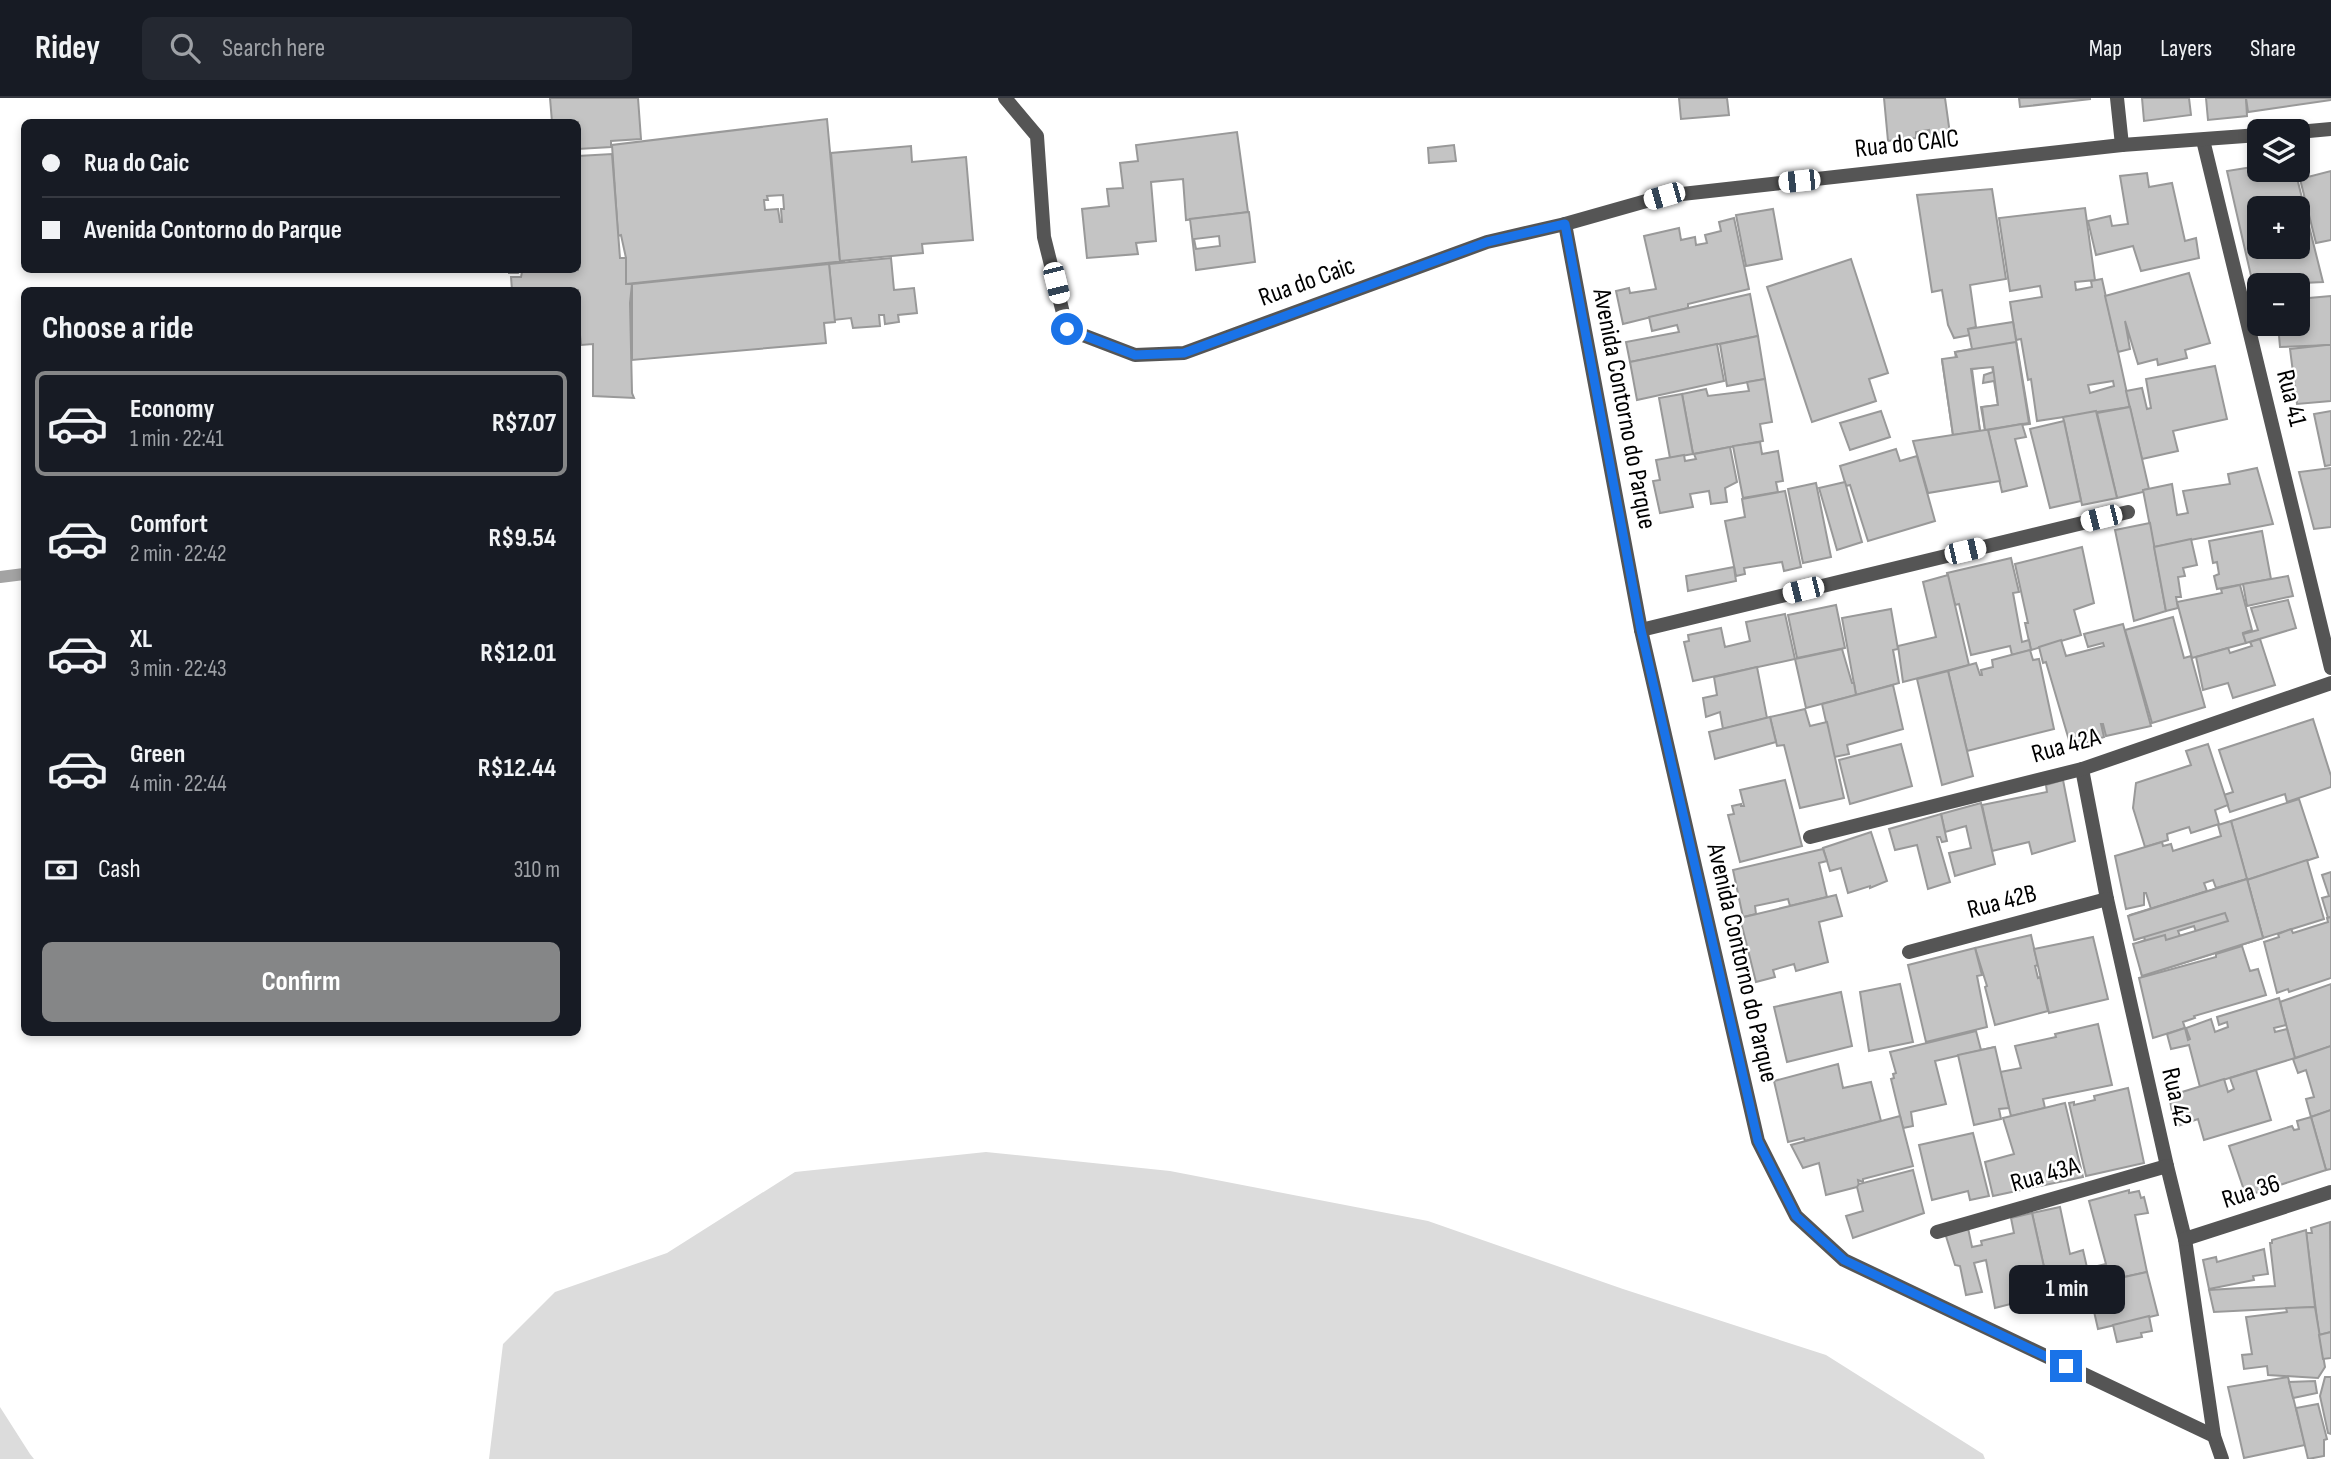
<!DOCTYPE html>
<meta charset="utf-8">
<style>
body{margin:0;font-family:"Sofia Sans Condensed",sans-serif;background:#242831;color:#f1f3f6;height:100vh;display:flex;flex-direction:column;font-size:26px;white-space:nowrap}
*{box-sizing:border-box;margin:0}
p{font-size:23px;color:#9ea1a6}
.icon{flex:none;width:38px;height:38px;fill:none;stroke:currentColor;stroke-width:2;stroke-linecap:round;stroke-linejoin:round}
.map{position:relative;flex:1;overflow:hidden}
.drawer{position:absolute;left:21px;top:189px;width:560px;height:749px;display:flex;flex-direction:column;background:#171b24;border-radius:10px;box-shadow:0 4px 10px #0003}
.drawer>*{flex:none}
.guide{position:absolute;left:21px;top:21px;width:560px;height:154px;border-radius:10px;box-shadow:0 4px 10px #0003;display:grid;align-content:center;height:154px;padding:0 21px;background:#171b24}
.tools{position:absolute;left:2247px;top:21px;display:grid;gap:14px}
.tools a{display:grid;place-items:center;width:63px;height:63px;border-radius:10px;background:#171b24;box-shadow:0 4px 10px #0003;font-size:35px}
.end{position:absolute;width:32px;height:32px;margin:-16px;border:9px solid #1a73e8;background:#fff;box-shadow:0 0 0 4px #fff}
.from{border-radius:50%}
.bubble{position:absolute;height:49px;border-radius:10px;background:#171b24;box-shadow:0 4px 10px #0003;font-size:23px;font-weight:700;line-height:49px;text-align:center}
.car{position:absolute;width:21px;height:42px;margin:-21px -10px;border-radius:9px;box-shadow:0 0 5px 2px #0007;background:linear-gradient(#fff 24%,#345 0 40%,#fff 0 76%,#345 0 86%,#fff 0)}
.guide b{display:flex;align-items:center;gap:24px;height:66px;font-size:26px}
.guide b+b{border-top:2px solid #363941}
.guide i{width:18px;height:18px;background:#f1f3f6}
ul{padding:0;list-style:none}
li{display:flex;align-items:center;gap:21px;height:105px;margin:0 14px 10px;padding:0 7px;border:4px solid transparent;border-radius:10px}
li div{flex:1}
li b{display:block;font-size:26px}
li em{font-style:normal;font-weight:700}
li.active{border-color:#858687}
li>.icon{width:63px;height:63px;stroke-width:1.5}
h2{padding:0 21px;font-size:32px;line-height:84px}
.pay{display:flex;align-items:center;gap:18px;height:77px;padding:0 21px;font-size:26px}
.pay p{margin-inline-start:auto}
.action{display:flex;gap:14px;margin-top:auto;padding:14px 21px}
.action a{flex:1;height:80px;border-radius:10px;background:#858687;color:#fff;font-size:28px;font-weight:700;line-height:80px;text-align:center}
header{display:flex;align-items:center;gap:42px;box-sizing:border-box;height:98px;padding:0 35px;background:#171b24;border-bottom:2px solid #363941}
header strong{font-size:33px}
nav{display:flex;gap:38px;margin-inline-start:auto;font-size:24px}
.search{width:490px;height:63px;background:#242831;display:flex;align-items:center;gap:18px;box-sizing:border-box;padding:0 24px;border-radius:10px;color:#9ea1a6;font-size:26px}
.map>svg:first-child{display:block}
</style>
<header>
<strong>Ridey</strong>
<div class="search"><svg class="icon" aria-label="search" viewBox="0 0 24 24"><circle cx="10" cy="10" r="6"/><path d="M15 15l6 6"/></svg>Search here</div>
<nav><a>Map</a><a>Layers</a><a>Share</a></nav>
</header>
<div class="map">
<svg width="2331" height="1361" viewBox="0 0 2331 1361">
<rect width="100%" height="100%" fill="#fff"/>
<g fill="#dcdcdc">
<polygon points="986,1054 1170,1073 1428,1123 1623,1191 1826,1257 1983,1356 1985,1361 489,1361 503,1246 555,1194 667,1155 795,1074"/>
<polygon points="0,1309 30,1356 34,1361 0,1361"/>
</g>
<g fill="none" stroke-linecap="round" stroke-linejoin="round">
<polyline stroke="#a3a3a3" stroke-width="12" points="0,479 24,476"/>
</g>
<g fill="#c4c4c4" stroke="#999" stroke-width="2" fill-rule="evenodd">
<polygon points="550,0 638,0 641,41 611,43 611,49 578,51 578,24 552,24"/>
<polygon points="1679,0 1727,0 1729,17 1681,21"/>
<polygon points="1884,0 1945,0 1950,36 1930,39 1929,32 1916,34 1916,40 1888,43"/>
<polygon points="2019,0 2090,0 2090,1 2020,9"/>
<polygon points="2142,0 2189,0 2191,17 2144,23"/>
<polygon points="2206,0 2246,0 2247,18 2208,22"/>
<polygon points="2246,0 2331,0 2331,2 2248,14"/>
<path d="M827,21L840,163H845L626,186V160L621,137L618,138L612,47ZM783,97L784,111H781L782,124H780L778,111L765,112L764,102H768L767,98Z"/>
<polygon points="1237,34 1248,114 1186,122 1183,81 1151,84 1156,143 1136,145 1138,156 1087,160 1082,111 1109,108 1107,91 1123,90 1120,65 1138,63 1136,47"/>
<polygon points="1454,47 1456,63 1429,65 1428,50"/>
<polygon points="911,48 912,64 966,59 973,142 922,146 923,155 840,163 831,55"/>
<polygon points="612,56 620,160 626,160 626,186 632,186 630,205 632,295 634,300 593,298 593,246 581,247 580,237 578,238 578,192 512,192 511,179 521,179 522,174 536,174 535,172 519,172 518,175 509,175 509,172 578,172 578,58"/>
<path d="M2259,68V72H2295L2323,184L2259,187V191H2254L2227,73ZM2259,110H2298V149H2259Z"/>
<polygon points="2331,73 2331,142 2316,145 2300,81"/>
<polygon points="2147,75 2149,89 2172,85 2185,143 2196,140 2199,160 2141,173 2133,148 2096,157 2088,123 2110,118 2112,128 2128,126 2120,78"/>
<polygon points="1992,91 2006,181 1970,187 1976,229 1968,231 1970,237 1954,240 1948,227 1942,192 1932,194 1917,97"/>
<path d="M2085,110L2095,182L2075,184L2076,192L2092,189L2091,183L2102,181L2130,309L2037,323L2031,281L2028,282L2021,241L2016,242L2010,204L2042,199L2040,188L2010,193L1999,120ZM2113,283L2114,288L2090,295L2088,287Z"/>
<polygon points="1773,111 1782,161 1746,168 1736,117"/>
<path d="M1249,114L1255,164L1196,172L1190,121ZM1219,138L1220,148L1196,151L1194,141Z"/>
<polygon points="1734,120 1749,191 1688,206 1688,210 1623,226 1616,193 1629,190 1630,195 1656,191 1644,138 1679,130 1681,142 1695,139 1696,147 1707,145 1705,137 1721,133 1719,124"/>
<polygon points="891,160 894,192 914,190 917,215 898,217 899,224 885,226 884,217 879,217 880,228 853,230 851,220 834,222 829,166"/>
<polygon points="1851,161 1888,275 1869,281 1876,303 1812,324 1767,189"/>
<polygon points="829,166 835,224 824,225 826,245 632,262 632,186"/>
<polygon points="2189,175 2210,245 2185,252 2187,260 2158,267 2157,261 2138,266 2125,223 2130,251 2118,254 2105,198"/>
<polygon points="1750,196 1758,238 1630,264 1626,244 1679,234 1677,227 1652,233 1649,219"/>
<polygon points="2331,198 2331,247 2280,249 2278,226 2298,226 2298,201"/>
<polygon points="2013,224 2030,326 1985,332 1981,309 1998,307 1994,283 1983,285 1984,277 1993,274 1992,268 1972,271 1980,333 1953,337 1942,262 1956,260 1955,254 1972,251 1968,231"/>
<polygon points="1758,238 1765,281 1727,288 1720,246"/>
<polygon points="2016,244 2029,325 1985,332 1982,309 1998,307 1993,269 1971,271 1980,333 1953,337 1942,261 1957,259 1955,254"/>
<polygon points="1717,246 1724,283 1637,302 1630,264"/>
<polygon points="2326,247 2331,247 2331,303 2297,306 2290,251"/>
<polygon points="2215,268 2227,321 2173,333 2178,353 2142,361 2126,293 2142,290 2147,311 2151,310 2146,281"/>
<polygon points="1765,281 1772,324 1760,326 1763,343 1693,356 1682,296 1706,291 1708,298 1749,293 1747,284"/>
<polygon points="1682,296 1693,356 1670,360 1659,300"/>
<polygon points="2130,309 2149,391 2143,392 2143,394 2117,400 2097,315"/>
<polygon points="1881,313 1890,339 1850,352 1840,325"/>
<polygon points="2096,313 2117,400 2082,407 2063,319"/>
<polygon points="2331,313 2331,367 2325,368 2314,316"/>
<polygon points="2064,323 2081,403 2050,410 2030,331"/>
<polygon points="2022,326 2026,339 2015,341 2027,388 2002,394 1988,332"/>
<polygon points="1985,332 1988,332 2000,383 1928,395 1913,343"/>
<polygon points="1760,344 1762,356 1778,353 1783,383 1776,384 1778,394 1743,400 1733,348"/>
<polygon points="1730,349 1737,384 1725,390 1727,404 1711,406 1709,393 1690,396 1693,409 1660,415 1653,383 1660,382 1656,362 1684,357 1685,363 1696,361 1694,356"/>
<polygon points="1896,351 1900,363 1917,358 1935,423 1868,443 1850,387 1846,388 1840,368"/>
<polygon points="2257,370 2273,426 2154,449 2143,392 2172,386 2177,417 2188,415 2183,393 2230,386 2228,376"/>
<polygon points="2331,370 2331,429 2314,431 2299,374"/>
<polygon points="1845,384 1862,444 1837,452 1819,390"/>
<polygon points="1816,385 1831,459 1803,465 1788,391"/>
<polygon points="1785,393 1801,469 1784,473 1782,464 1744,470 1745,476 1736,478 1725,423 1745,419 1742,401"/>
<polygon points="2150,425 2166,513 2134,523 2115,432"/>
<polygon points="2262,433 2271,481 2217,491 2214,478 2219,476 2217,464 2213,465 2209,443"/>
<polygon points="2191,441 2197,467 2183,470 2185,478 2178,479 2181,499 2176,499 2178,510 2166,513 2154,449"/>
<polygon points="2082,449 2094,505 2074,512 2081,537 2031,552 2025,525 2028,525 2015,466"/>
<polygon points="2011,460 2019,494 2013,495 2022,544 2029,542 2031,552 2012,557 2010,548 1971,557 1959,506 1955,507 1947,475"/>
<polygon points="1734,469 1736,483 1688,493 1686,478"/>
<polygon points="1948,477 1969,567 1903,584 1898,548 1936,539 1923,484"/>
<polygon points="2288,478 2293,498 2247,508 2243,486"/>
<polygon points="2240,487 2252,532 2243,535 2246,545 2192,560 2177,504 2222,495 2221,491"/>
<polygon points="2288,502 2296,530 2246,545 2243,536 2258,532 2251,510"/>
<polygon points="1836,507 1845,550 1797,560 1788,517"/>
<polygon points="1891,511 1898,551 1893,552 1899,585 1856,597 1842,520"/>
<polygon points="1785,516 1795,561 1693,583 1684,544 1689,543 1688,537 1721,530 1725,549 1750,543 1746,524"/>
<polygon points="2173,519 2184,560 2191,558 2205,609 2152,625 2125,532"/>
<polygon points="2123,526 2151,628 2106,638 2103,626 2101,626 2104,639 2071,649 2046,564 2043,565 2039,549 2061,542 2066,558 2104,548 2103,545 2088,549 2084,536"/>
<polygon points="2260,541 2275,587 2233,600 2228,585 2203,592 2196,559 2228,550 2230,555 2252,548 2250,544"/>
<polygon points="1842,551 1852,585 1854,585 1856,597 1806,610 1795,561"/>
<polygon points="2030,552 2033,562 2039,561 2054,631 1967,653 1948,573 1976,565 1980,577 1982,577 1981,572 1993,569 1992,562"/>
<polygon points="1757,569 1767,620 1723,631 1720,614 1706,619 1703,600 1717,597 1714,579"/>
<polygon points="1948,573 1973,678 1942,687 1917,581"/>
<polygon points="1893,587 1903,631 1847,647 1849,656 1834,659 1822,606"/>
<polygon points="1805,611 1810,628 1827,624 1844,700 1800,710 1784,647 1777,648 1770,619"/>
<polygon points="1770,619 1776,644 1715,661 1709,634"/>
<polygon points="2313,621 2331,678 2331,689 2287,704 2285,696 2230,714 2224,697 2233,694 2219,652"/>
<polygon points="1901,646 1912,688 1850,706 1839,662"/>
<polygon points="2208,646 2228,707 2215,712 2219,726 2191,735 2189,729 2167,736 2168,742 2145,749 2133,710 2136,685 2191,667 2186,653"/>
<polygon points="1785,682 1802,748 1740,764 1728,717 1734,716 1732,708 1741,706 1741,708 1744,708 1740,692"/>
<polygon points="2063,682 2075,743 2032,756 2029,744 1992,753 1982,707 2047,694 2046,687"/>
<polygon points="2299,701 2318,759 2247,782 2231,723"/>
<polygon points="1981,705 1995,766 1955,778 1949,755 1971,750 1966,728 1945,734 1941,716"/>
<polygon points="1941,716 1947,743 1942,744 1940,739 1937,739 1950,784 1928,791 1917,747 1895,752 1889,731"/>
<polygon points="2231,723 2247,781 2216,790 2213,782 2204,785 2207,793 2151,811 2146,795 2144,795 2144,807 2126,811 2115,758 2162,744 2163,748 2171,746 2173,753 2221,738 2218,727"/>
<polygon points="1871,734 1887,783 1870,790 1870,788 1848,795 1841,770 1830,773 1823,750"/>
<polygon points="1823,751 1827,763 1819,765 1827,799 1790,808 1788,801 1755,808 1756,816 1743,819 1733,772"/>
<polygon points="2307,762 2324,821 2263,840 2247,782"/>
<polygon points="2331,774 2331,819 2328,820 2322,800 2329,798 2322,777"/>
<path d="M2247,781L2263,840L2142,878L2135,846L2145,842L2144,839L2135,842L2130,817ZM2194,828L2196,834L2180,838L2178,833Z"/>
<polygon points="2247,781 2263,840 2142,878 2133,846 2165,837 2166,842 2228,823 2225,815 2134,842 2128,818"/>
<polygon points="1836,797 1842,818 1819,824 1828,864 1796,873 1794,866 1773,872 1775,879 1756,884 1740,820"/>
<polygon points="2331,819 2331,880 2289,894 2288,891 2277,895 2264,844 2279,839 2278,836 2291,831 2293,835 2328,824 2327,820"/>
<polygon points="2031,837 2038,867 2035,868 2038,880 2040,879 2048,913 1995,927 1985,889 1987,888 1975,850"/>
<polygon points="2093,839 2108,901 2049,915 2034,851"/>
<polygon points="2242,848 2250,873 2258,871 2266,897 2194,918 2195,920 2183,924 2185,930 2153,940 2139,880 2216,859 2216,856"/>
<polygon points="1975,850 1982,877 1977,878 1987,929 1926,944 1908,867"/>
<polygon points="1900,886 1913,944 1869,953 1860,894"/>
<polygon points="2331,886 2331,948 2295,960 2280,904"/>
<polygon points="1841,894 1852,948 1787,964 1774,909"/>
<polygon points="2279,900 2286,927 2274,930 2275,934 2287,931 2295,960 2200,989 2189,947 2171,951 2167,936 2185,930 2188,942 2190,941 2186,930 2211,921 2215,934 2228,929 2227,924 2219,927 2217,919"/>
<polygon points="2098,926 2112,987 2043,1001 2045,1010 2011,1018 2000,974 2021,970 2015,948 2056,939 2055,936"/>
<polygon points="1976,933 1981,952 1995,949 1935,963 1946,1006 1911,1014 1913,1028 1903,1030 1891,981 1894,980 1893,976 1896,975 1890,954"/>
<polygon points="2331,948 2331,1012 2311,1019 2306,1001 2314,999 2306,972 2298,975 2293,961"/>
<polygon points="1995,949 2009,1010 1999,1011 2001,1021 1974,1027 1958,957"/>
<polygon points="1838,966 1843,990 1871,984 1881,1023 1805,1043 1804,1040 1788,1044 1774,983"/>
<polygon points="2256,972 2271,1022 2204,1042 2198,1021 2175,1029 2169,998 2224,981 2228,994 2234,991 2230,980"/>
<polygon points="2128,990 2144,1065 2086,1078 2069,1005 2074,1004 2074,1007 2095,1002 2094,998"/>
<polygon points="2065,1005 2083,1079 1993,1098 1985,1064 2014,1056 2003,1020"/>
<polygon points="2331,1012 2331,1071 2326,1072 2311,1019"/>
<polygon points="1900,1018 1913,1068 1863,1081 1863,1084 1858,1082 1859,1088 1857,1089 1826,1097 1819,1065 1803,1070 1791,1047"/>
<polygon points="2311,1019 2326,1072 2246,1098 2229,1048 2292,1028 2294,1032 2299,1031 2297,1023"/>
<polygon points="1973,1035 1989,1098 1970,1102 1968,1093 1932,1102 1919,1047"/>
<polygon points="1913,1072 1924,1115 1853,1140 1846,1118 1863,1113 1857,1089 1859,1086"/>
<polygon points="2129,1092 2129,1095 2139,1093 2141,1100 2144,1099 2148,1115 2135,1117 2147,1174 2097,1185 2093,1169 2106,1166 2089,1103"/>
<polygon points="2060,1109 2070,1156 2083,1152 2091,1187 2050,1196 2032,1115"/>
<polygon points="2032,1115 2050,1196 1995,1210 1986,1162 1974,1165 1982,1194 1966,1197 1960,1168 1955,1167 1945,1135 1968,1130 1972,1149 1982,1147 1981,1143 2014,1135 2011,1120"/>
<polygon points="2330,1124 2331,1234 2319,1237 2306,1135 2312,1135 2311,1130"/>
<polygon points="2306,1132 2315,1209 2214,1214 2209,1192 2275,1188 2270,1145 2272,1145 2272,1142"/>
<polygon points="2264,1151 2268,1176 2253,1178 2254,1182 2209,1191 2203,1162 2216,1159 2217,1164"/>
<polygon points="2147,1174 2158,1217 2098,1231 2088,1187"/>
<polygon points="2315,1209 2325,1269 2318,1280 2268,1277 2267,1268 2244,1271 2242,1257 2252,1256 2246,1219 2287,1214 2286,1210"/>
<polygon points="2149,1218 2152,1233 2141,1235 2142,1239 2117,1244 2113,1227"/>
<polygon points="2331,1234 2331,1260 2323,1261 2319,1237"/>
<polygon points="2288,1279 2305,1347 2244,1360 2228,1289"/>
<polygon points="2325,1279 2331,1279 2331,1336 2328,1335 2320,1298"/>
<polygon points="2315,1283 2317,1295 2293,1300 2289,1284"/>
<polygon points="2318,1306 2327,1341 2324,1342 2324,1358 2308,1361 2296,1310"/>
</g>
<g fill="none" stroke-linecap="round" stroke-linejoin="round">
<polyline stroke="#555" stroke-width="14" points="1005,0 1037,38 1044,139 1067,231"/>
<g stroke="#555" stroke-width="14">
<polyline points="2117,0 2122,47"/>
<polyline points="2298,34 2331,31"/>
<polyline points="2203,42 2331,570"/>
<polyline points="1565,126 1641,532 1758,1043 1796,1118 1844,1162 2214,1338 2222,1361"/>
<polyline points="1067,231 1135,257 1184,255 1487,144 1565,126 1664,98 2122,47 2259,37"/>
<polyline points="1641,532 2128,414"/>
<polyline points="2082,671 2107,801 2167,1068 2185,1141 2214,1338"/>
<polyline points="1810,739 2082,671 2331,585"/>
<polyline points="1909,854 2107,801"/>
<polyline points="1937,1134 2167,1068"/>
<polyline points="2185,1141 2331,1094"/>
</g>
</g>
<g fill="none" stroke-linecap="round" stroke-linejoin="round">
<polyline stroke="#1a73e8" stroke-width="9" points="1067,231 1135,257 1184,255 1487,144 1565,126 1641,532 1758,1043 1796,1118 1844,1162 2066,1268"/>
</g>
<g text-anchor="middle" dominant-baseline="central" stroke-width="5" stroke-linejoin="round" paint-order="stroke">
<g font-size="26" fill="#000" stroke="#fff">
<text transform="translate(1907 46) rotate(-6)">Rua do CAIC</text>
<text transform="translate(1307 184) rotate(-20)">Rua do Caic</text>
<text transform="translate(2291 300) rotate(76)">Rua 41</text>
<text transform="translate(1624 311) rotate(79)">Avenida Contorno do Parque</text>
<text transform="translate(2066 648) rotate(-16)">Rua 42A</text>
<text transform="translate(2002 804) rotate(-15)">Rua 42B</text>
<text transform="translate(1742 865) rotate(77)">Avenida Contorno do Parque</text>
<text transform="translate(2176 999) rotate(77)">Rua 42</text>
<text transform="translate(2045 1077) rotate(-16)">Rua 43A</text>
<text transform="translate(2251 1094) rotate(-18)">Rua 36</text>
</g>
</g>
</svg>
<div class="tools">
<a><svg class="icon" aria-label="layers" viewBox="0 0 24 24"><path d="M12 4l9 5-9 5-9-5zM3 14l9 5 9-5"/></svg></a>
<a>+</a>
<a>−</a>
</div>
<i class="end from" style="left:1067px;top:231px"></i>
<i class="end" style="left:2066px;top:1268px"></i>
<div class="bubble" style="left:2009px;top:1167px;width:116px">1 min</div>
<i class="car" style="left:1799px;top:83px;rotate:264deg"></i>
<i class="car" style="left:1664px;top:98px;rotate:254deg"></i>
<i class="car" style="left:1056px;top:185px;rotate:166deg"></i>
<i class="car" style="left:2101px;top:420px;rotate:256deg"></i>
<i class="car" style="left:1965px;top:453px;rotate:77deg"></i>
<i class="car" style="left:1803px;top:492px;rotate:256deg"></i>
<div class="guide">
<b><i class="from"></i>Rua do Caic</b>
<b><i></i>Avenida Contorno do Parque</b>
</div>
<section class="drawer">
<h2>Choose a ride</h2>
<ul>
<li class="active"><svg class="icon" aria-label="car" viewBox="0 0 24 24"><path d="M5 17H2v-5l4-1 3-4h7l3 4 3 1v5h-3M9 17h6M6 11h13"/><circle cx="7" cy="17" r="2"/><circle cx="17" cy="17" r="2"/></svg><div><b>Economy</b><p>1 min · 22:41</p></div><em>R$7.07</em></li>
<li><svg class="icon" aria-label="car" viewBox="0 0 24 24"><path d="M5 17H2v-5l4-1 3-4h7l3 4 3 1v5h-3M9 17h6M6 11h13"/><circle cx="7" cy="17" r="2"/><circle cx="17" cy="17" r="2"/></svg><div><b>Comfort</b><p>2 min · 22:42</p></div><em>R$9.54</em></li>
<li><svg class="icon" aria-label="car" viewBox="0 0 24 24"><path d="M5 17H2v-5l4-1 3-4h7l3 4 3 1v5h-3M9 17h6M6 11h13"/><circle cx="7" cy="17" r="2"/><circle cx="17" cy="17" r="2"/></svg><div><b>XL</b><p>3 min · 22:43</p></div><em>R$12.01</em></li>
<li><svg class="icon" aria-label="car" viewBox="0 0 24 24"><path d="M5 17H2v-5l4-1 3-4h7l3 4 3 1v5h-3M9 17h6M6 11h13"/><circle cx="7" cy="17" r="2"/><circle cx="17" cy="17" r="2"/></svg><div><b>Green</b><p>4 min · 22:44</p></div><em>R$12.44</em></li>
</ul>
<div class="pay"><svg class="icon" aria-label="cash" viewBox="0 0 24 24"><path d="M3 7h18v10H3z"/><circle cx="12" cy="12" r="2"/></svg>Cash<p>310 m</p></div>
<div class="action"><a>Confirm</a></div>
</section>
</div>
